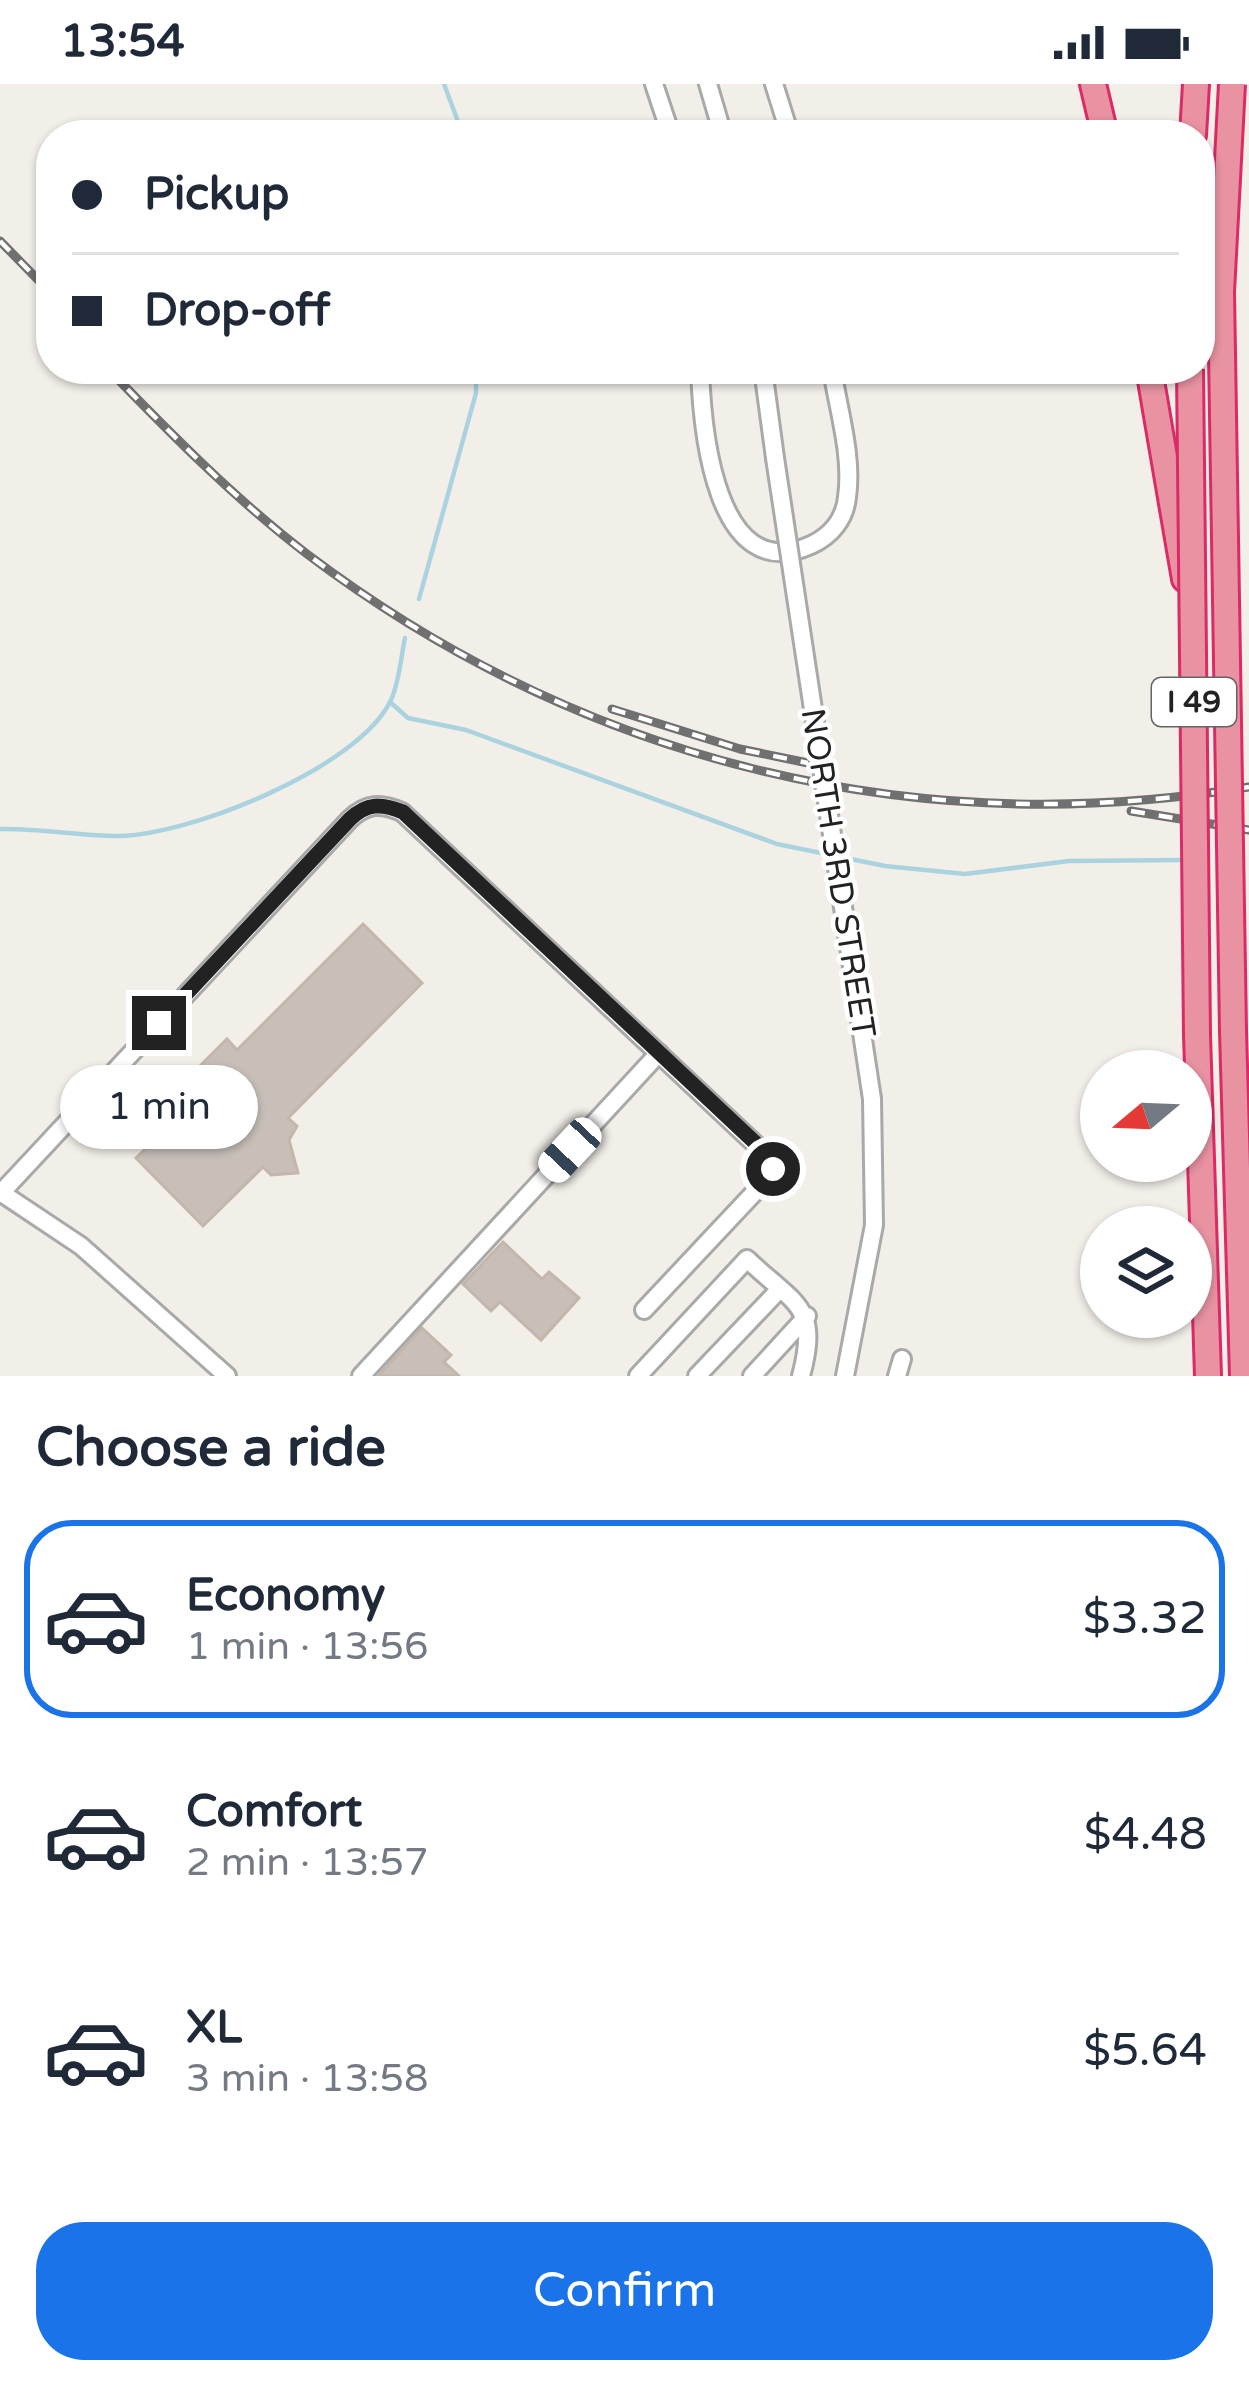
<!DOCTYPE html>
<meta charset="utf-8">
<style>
body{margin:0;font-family:"Varela Round",sans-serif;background:#f6f6f7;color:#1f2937;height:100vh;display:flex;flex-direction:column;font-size:45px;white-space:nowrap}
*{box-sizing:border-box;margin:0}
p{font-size:39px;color:#747a83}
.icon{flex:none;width:66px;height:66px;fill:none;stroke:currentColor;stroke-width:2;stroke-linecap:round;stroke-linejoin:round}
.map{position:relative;height:1292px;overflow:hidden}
.drawer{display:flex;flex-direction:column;background:#fff;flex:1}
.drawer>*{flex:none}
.hud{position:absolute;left:36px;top:36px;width:1179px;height:264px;border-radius:48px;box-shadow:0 3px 9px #0004;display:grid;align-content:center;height:264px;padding:0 36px;background:#fff}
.needle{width:78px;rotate:251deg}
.buttons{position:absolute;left:1080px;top:966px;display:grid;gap:24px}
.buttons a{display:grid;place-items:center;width:132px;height:132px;border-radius:50%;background:#fff;box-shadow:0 3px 9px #0004;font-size:60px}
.end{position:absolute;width:54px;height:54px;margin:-27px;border:15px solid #222;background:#fff;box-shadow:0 0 0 6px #fff}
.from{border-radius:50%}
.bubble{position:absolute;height:84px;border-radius:42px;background:#fff;box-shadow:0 3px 9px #0004;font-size:39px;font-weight:600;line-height:84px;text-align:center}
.car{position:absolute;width:36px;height:72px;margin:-36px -18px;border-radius:15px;box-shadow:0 0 9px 3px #0007;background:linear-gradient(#fff 24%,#345 0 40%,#fff 0 76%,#345 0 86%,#fff 0)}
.hud b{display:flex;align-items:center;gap:42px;height:114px;font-size:45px}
.hud b+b{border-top:3px solid #e0e1e3}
.hud i{width:30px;height:30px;background:#1f2937}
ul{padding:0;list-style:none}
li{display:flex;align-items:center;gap:36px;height:198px;margin:0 24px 18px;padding:0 12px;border:6px solid transparent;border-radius:48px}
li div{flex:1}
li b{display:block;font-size:45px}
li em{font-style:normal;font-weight:600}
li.active{border-color:#1a73e8}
li>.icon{width:108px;height:108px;stroke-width:1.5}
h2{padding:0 36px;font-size:54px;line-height:144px}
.cta{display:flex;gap:24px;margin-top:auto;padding:24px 36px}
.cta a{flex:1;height:138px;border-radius:48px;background:#1a73e8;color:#fff;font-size:48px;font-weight:600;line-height:138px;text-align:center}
.status{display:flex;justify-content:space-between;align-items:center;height:84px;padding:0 60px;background:#fff;direction:ltr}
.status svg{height:33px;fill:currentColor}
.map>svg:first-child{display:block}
</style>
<div class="status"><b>13:54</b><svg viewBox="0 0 49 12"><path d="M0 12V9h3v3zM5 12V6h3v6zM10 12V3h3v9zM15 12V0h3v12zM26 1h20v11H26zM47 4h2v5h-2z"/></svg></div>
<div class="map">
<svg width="1249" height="1292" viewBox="0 0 1249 1292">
<rect width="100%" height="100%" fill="#f2efe9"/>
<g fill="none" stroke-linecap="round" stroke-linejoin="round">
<g stroke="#aad3df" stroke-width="4.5">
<polyline points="444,0 463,51"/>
<polyline points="419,515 476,309 476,285"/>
<polyline points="390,618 408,634 466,646 777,760 885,782 965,790 1069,777 1184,776"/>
<path d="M0,745C40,744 79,752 119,752C190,751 359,684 391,616C399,599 401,573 405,554"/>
</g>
</g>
<g fill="#c7bfb8" stroke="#c4b6ab" stroke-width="3">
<polygon points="363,840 422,899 288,1034 297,1042 289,1056 298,1089 271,1091 263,1083 203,1142 136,1074 177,1034 162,1020 227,955 237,966"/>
<polygon points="503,1158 542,1195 549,1188 579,1214 541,1256 500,1218 491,1227 463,1200"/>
<polygon points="422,1244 451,1271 444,1278 459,1292 378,1292"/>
</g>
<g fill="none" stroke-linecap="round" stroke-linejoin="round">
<g stroke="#a9a9a9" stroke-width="22">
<g id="minor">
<polyline points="654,0 671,51"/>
<polyline points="708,0 723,51"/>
<polyline points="774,0 790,51"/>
<path d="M700,285C702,344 715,504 811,461C831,452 845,435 847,413C853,372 838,325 832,285"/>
<polyline points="763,285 775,374"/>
<polyline points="0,1108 81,1162 227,1292"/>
<path d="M0,1110L350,735C367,719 381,719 402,728L772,1076L768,1094L644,1226"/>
<polyline points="361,1292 659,969"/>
<path d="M638,1292L747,1175C795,1221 820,1221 801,1292"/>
<polyline points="697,1292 779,1206"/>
<polyline points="752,1292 807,1232"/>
<polyline points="845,1292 874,1141 872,1015"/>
<polyline points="897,1292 902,1275"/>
</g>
</g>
<g stroke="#dc2a67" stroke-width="30">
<g id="highway">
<polyline points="1093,0 1105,51"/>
<polyline points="1193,51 1196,0"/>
<polyline points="1149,285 1185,495"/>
<polyline points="1233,947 1243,1292"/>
<polyline points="1197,951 1208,1292"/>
</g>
</g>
<use href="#minor" stroke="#fff" stroke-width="16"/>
<use href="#highway" stroke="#e892a2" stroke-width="24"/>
<g stroke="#707070" stroke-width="9">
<g id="rail">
<polyline points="0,157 51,209"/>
<path d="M108,285C171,350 235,415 307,470C580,676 910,759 1249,703"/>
<polyline points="612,625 740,665 808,679"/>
<polyline points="1131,727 1249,746"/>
</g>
</g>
<use href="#rail" stroke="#fff" stroke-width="4.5" stroke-dasharray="14" stroke-linecap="butt"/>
<g stroke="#a9a9a9" stroke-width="22" stroke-linecap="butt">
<polyline id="minor-bridge" points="775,374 872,1015"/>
</g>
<g stroke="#dc2a67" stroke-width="30" stroke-linecap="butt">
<g id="highway-bridge">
<polyline points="1232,0 1221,208 1233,947"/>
<polyline points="1190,285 1197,951"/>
</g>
</g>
<use href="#minor-bridge" stroke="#fff" stroke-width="16"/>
<use href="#highway-bridge" stroke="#e892a2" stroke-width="24"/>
</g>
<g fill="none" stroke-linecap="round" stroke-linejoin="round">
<path stroke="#222" stroke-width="15" d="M159,939L350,735C367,719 381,719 403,728L765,1068L773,1085"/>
</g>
<g text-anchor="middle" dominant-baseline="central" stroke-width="9" stroke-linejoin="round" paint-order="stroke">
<rect fill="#fff" stroke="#646464" stroke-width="3" x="1152" y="594" width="84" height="48" rx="9"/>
<g font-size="30" font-weight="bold" fill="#222">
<text x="1194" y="618">I 49</text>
</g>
<g font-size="33" fill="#222" stroke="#fff">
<text transform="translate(838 789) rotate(81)">NORTH 3RD STREET</text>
</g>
</g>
</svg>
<div class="buttons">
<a><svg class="needle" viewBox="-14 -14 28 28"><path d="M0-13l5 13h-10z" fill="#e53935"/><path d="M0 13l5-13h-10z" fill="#747a83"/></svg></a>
<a><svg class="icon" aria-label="layers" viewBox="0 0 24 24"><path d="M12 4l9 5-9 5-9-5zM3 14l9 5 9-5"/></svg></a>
</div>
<i class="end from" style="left:773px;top:1085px"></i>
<i class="end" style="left:159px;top:939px"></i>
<div class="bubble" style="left:60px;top:981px;width:198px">1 min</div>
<i class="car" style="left:570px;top:1066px;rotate:223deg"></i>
<div class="hud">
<b><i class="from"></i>Pickup</b>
<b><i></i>Drop-off</b>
</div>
</div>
<section class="drawer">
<h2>Choose a ride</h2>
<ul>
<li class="active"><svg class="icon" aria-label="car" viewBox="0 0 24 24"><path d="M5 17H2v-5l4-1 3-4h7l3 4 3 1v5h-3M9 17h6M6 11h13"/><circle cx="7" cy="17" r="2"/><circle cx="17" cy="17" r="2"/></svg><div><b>Economy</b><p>1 min · 13:56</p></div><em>$3.32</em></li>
<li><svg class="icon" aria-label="car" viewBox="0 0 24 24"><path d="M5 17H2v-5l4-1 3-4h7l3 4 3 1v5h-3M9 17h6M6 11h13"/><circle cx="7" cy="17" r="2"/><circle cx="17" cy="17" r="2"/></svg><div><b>Comfort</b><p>2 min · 13:57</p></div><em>$4.48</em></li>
<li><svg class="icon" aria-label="car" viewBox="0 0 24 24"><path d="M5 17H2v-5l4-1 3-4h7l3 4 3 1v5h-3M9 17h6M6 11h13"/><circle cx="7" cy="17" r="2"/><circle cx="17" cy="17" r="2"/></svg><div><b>XL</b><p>3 min · 13:58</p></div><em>$5.64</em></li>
</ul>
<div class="cta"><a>Confirm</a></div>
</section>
